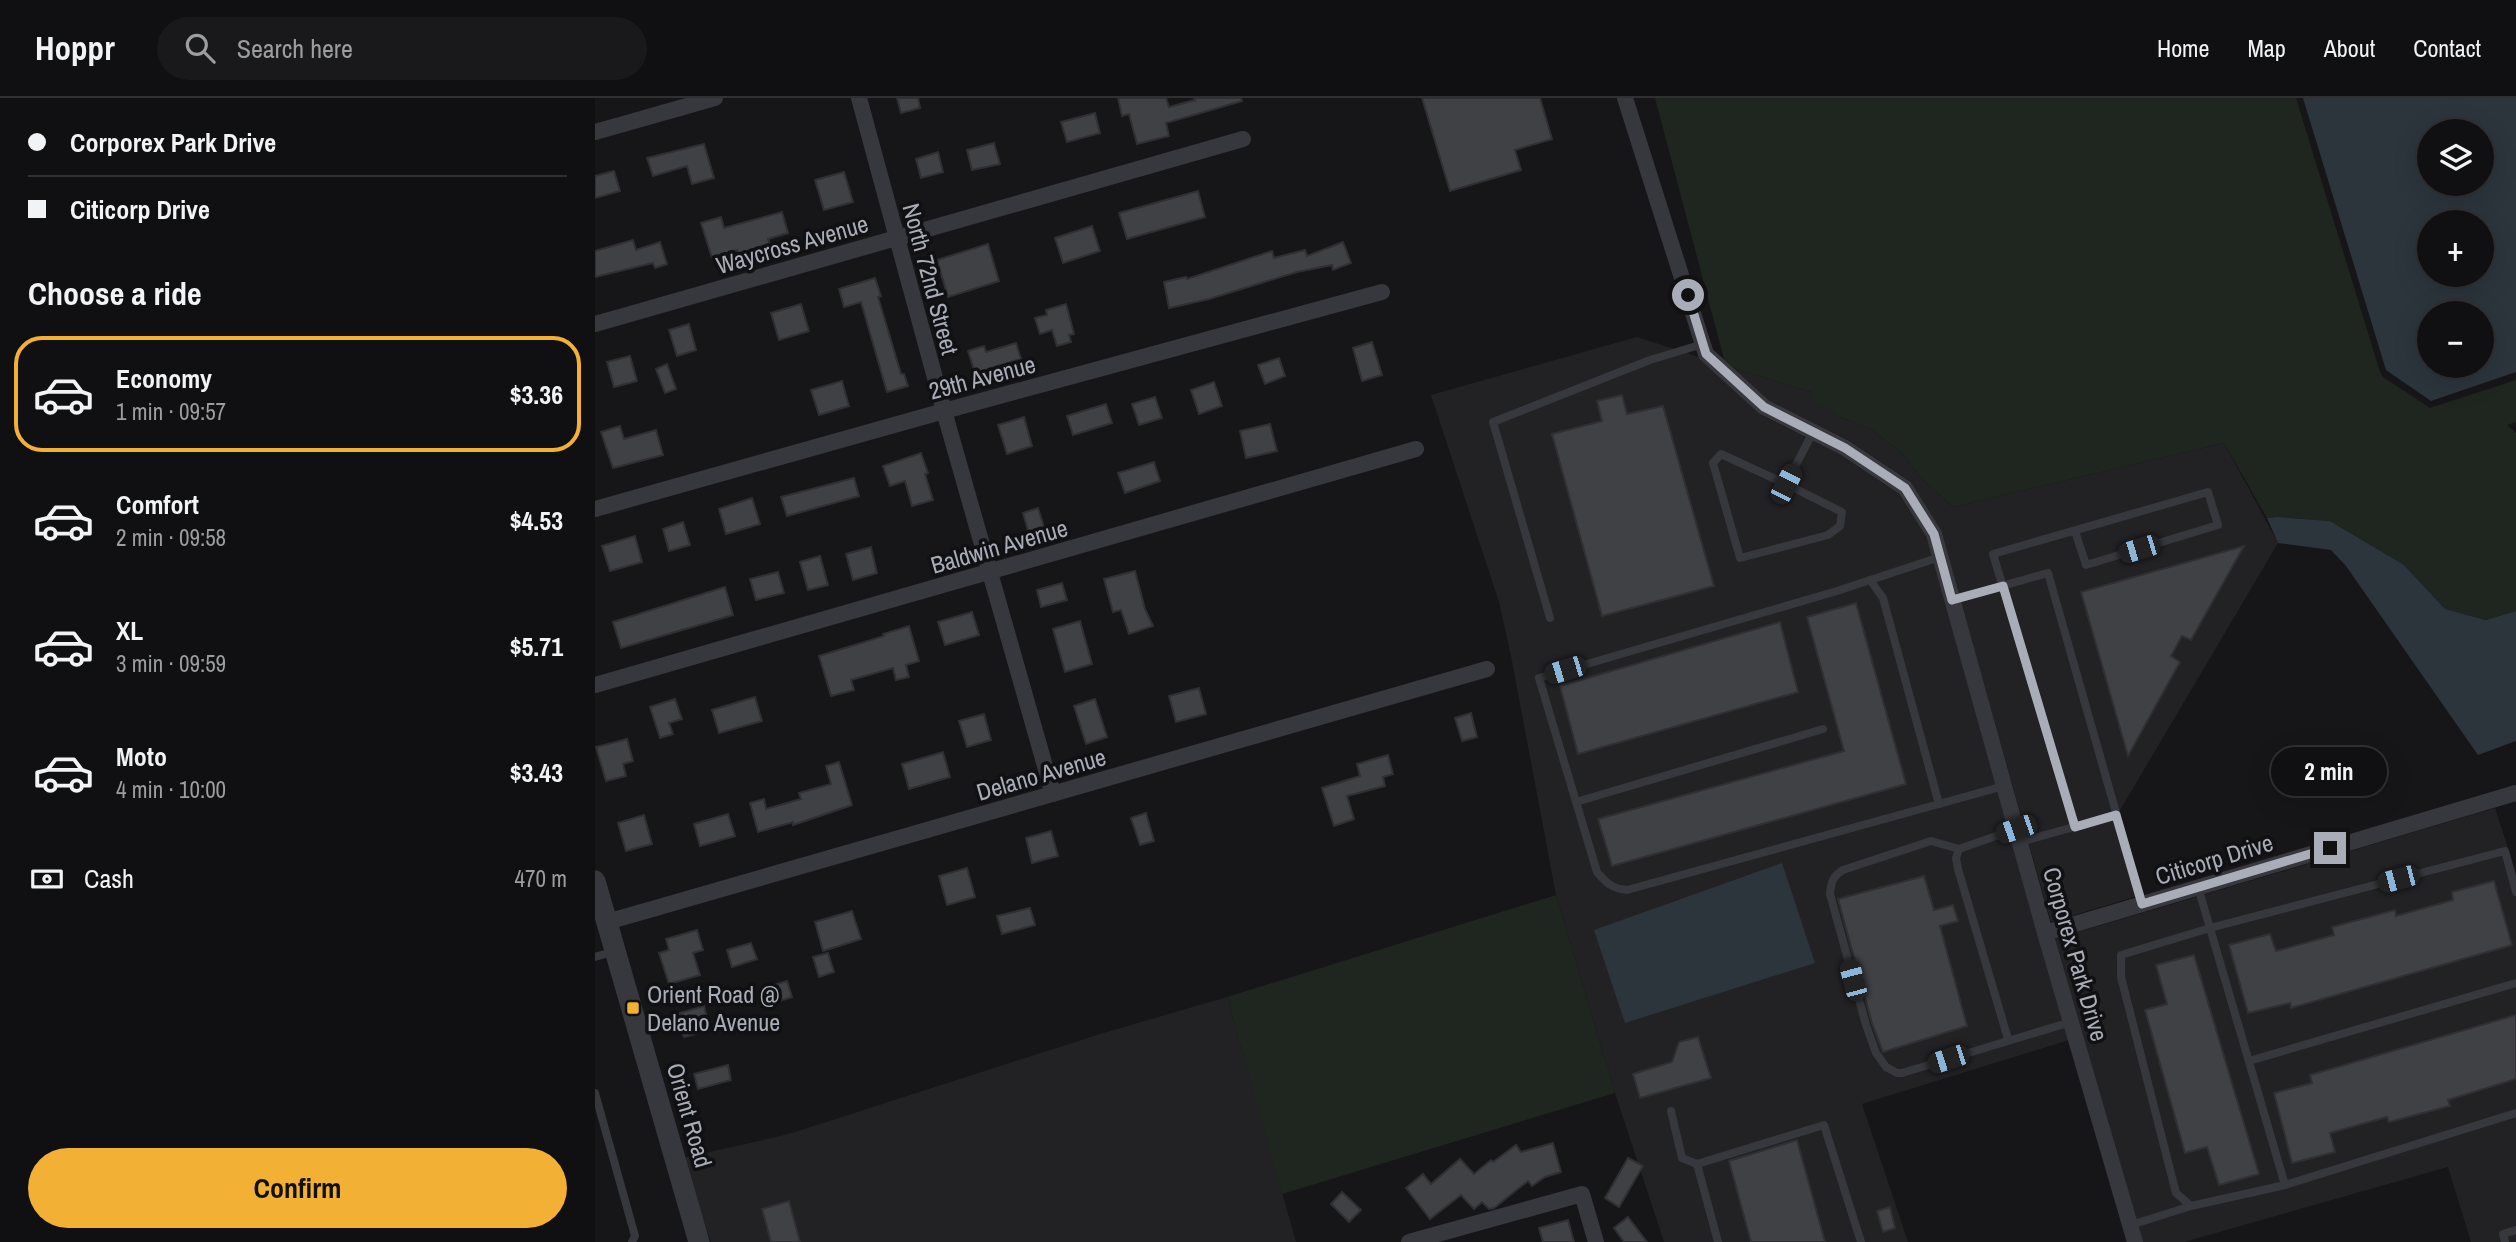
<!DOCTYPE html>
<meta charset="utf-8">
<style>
body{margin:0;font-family:"Archivo Narrow",sans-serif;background:#19191b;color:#f1f3f6;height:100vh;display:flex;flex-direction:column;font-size:26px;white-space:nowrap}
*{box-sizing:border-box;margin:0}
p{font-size:23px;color:#9c9d9f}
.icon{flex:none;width:38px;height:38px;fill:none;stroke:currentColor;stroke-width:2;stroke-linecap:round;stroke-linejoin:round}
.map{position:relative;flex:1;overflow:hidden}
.sheet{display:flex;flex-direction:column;background:#101012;width:595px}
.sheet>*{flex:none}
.banner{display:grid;align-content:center;height:154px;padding:0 28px;background:#101012}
.fabs{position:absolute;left:1822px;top:21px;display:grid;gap:14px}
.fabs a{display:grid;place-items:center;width:77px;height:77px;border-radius:50%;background:#101012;box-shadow:0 7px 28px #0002,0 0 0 2px #303032;font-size:35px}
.end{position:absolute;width:32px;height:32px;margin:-16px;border:9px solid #a8adb8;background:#111;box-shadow:0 0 0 4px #111}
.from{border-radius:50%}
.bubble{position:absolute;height:49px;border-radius:24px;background:#101012;box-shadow:0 7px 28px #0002,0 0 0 2px #303032;font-size:23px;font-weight:700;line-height:49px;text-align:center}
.car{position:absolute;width:21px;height:42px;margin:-21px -10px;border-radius:9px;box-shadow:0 0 5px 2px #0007;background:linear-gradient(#222 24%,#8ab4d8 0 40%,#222 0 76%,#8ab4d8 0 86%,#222 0)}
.banner b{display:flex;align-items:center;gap:24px;height:66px;font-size:26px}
.banner b+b{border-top:2px solid #303032}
.banner i{width:18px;height:18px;background:#f1f3f6}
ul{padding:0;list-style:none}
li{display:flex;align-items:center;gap:21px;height:116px;margin:0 14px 10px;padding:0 14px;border:4px solid transparent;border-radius:28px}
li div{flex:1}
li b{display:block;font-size:26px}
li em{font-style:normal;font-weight:700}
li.on{border-color:#f2b134}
li>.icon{width:63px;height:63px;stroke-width:1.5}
h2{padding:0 28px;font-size:32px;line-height:84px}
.pay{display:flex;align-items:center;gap:18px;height:77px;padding:0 28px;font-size:26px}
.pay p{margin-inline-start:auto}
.action{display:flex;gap:14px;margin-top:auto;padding:14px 28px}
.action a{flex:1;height:80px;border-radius:42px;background:#f2b134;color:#111;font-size:28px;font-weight:700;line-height:80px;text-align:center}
header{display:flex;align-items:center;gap:42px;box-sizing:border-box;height:98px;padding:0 35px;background:#101012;border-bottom:2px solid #303032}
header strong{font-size:33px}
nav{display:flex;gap:38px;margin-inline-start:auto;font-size:24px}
.search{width:490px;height:63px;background:#19191b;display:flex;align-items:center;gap:18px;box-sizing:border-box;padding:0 24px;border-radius:38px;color:#9c9d9f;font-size:26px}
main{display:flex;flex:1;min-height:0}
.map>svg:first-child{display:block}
</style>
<header>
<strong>Hoppr</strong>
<div class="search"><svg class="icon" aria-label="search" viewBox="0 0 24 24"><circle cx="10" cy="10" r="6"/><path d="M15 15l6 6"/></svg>Search here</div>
<nav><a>Home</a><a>Map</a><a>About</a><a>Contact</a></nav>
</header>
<main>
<section class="sheet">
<div class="banner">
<b><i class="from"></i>Corporex Park Drive</b>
<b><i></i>Citicorp Drive</b>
</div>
<h2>Choose a ride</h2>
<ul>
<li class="on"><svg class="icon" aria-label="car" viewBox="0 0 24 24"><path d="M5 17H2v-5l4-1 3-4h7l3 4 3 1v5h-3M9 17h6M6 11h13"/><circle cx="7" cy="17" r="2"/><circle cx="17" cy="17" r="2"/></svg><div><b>Economy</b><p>1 min · 09:57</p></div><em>$3.36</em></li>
<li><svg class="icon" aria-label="car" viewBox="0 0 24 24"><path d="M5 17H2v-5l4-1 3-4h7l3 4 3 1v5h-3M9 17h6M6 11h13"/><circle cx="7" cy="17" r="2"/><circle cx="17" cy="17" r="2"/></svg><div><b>Comfort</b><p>2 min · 09:58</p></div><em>$4.53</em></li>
<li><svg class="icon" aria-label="car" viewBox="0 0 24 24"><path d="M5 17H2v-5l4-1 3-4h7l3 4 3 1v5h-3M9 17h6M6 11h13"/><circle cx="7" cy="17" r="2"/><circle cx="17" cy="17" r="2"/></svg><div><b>XL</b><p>3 min · 09:59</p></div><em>$5.71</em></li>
<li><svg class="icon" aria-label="car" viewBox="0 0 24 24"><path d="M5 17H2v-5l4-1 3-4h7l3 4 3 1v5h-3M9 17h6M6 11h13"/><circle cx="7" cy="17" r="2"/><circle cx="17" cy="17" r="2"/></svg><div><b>Moto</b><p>4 min · 10:00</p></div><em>$3.43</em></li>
</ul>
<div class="pay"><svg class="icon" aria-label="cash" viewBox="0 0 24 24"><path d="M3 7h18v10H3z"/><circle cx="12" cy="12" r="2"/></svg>Cash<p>470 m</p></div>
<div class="action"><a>Confirm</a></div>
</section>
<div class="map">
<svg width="1921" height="1144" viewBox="0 0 1921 1144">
<rect width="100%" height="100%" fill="#161618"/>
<g fill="#222225">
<polygon points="1042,239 1104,259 1166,317 1247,358 1304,396 1332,439 1474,942 1267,1006 1313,1144 1069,1144 1020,995 961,797 916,558 904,504 836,297"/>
<polygon points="1138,270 1216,294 1242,318 1276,331 1307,355 1325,379 1358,409 1629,345 1683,445 1524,714 1549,796 1456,824 1345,431 1314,383 1253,342 1173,302"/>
<polygon points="1900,710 1921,775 1921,1144 1876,1144 1853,1069 1589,1144 1548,1144 1460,841"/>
<polygon points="632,899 701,1144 116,1144 88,1060 194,1036 505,936"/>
</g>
<g fill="#1e261f">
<polygon points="1060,0 1701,0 1785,274 1788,279 1835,310 1921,282 1921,324 1912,327 1921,335 1921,513 1891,522 1850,511 1809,467 1735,423 1682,419 1672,420 1629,345 1358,409 1325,379 1307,355 1276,331 1242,318 1215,299 1216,294 1138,270 1129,261"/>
<polygon points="961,797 1020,995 687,1096 632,899"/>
</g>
<g fill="#2c353c" fill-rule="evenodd">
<path d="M1708,0H1921V274L1836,303L1791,272ZM1834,33H1886V86H1834ZM1834,124H1886V177H1834ZM1834,215H1886V268H1834Z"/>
<polygon points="1682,419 1735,423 1809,467 1850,511 1891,522 1921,513 1921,643 1883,657 1751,468 1736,452 1683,445 1672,420"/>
<polygon points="1187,765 1220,865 1030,925 999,832"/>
</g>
<g fill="#404145" stroke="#303034" stroke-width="2">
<polygon points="302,0 323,0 325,10 306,15"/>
<polygon points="523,0 571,0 574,9 600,2 599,0 646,0 647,3 571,25 574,38 542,46 534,16 527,18"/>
<polygon points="827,0 945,0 957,41 920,52 926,72 855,93"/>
<polygon points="500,15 505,35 472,44 466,24"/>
<polygon points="399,45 405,66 377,72 372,52"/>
<polygon points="109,46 119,80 97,86 92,68 58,78 52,60"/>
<polygon points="343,54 348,74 326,80 321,61"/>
<polygon points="19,73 25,93 0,100 0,78"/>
<polygon points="249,74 258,104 229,112 220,82"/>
<polygon points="603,93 610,119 532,141 524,115"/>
<polygon points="187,114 193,135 173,141 175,146 143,156 142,152 117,160 106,125 126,119 129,130"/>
<polygon points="497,128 505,153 468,165 460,140"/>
<polygon points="38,142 41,152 65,144 72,166 60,170 58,165 0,179 0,153"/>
<polygon points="748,144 756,165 738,172 737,167 702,174 614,201 574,210 569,184 591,179 592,181 677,153 679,160 710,152 712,158"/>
<polygon points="393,146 404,183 353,199 342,162"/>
<polygon points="280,180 286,198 283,199 306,276 309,276 313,288 292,294 266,204 249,209 244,191"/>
<polygon points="206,206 214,233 184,242 176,215"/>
<polygon points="471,206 479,236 474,237 476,244 462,248 457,232 445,236 440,220 452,217 451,212"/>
<polygon points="94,226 101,252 82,258 74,232"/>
<polygon points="777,244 787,277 767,283 758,250"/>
<polygon points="421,245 426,261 380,275 373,253 389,248 391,254"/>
<polygon points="35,258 42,283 19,289 12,264"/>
<polygon points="684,260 690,278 670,286 663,267"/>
<polygon points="72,266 81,291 70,295 61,271"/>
<polygon points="247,283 254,308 224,317 216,292"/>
<polygon points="619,284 627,308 604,316 596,292"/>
<polygon points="1027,297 1032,316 1068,308 1119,488 1007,518 957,336 1007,323 1002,303"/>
<polygon points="560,299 567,320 544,327 537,306"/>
<polygon points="511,306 517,325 478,337 472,318"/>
<polygon points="429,319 437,348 412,356 403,327"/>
<polygon points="675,326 682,353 651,360 645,333"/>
<polygon points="25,328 29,341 61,332 68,357 18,370 6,334"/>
<polygon points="326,355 333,375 330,376 338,402 317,408 310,383 295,388 288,368"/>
<polygon points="559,364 565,383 530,395 523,375"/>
<polygon points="259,380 264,398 192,418 186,399"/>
<polygon points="157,400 165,426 131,436 124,411"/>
<polygon points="443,410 450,432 434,436 428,415"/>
<polygon points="88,424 95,447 74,453 68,431"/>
<polygon points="40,438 47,464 15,473 7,448"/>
<polygon points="1649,448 1596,542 1587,538 1576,558 1585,564 1533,658 1486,494"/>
<polygon points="276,449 282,475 258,482 251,456"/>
<polygon points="225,458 233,487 213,492 205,464"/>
<polygon points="540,473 550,511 558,528 534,536 526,512 518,514 509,481"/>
<polygon points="183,474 189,495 161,502 155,481"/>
<polygon points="467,485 472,502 446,509 442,492"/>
<polygon points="130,489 138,517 26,550 18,524"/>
<polygon points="1261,505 1311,686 1017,768 1003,721 1249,653 1212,519"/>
<polygon points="377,514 384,537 350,547 343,524"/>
<polygon points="485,523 497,566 470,574 458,531"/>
<polygon points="1185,524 1203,594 983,656 965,588"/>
<polygon points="314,528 324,563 311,567 314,579 301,582 298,570 256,582 259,592 236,598 224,558 289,538 288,536"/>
<polygon points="604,590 611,616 581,624 574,598"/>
<polygon points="160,599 167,623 124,635 117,612"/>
<polygon points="80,601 87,621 74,625 78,636 65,640 55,609"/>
<polygon points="500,601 512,639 491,646 479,608"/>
<polygon points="876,615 882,639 867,643 860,620"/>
<polygon points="389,616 396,642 372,649 364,623"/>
<polygon points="32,641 38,663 28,666 31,678 11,683 1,649"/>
<polygon points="348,654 355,679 314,691 307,666"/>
<polygon points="793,657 798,676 788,679 790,688 752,698 759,721 739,728 727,690 765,678 762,666"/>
<polygon points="244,664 257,707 198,727 198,724 163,734 155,705 169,701 171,711 206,701 204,695 236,686 231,668"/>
<polygon points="551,715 559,743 545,747 536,720"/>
<polygon points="133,716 140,738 105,748 99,726"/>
<polygon points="49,717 57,746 31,753 23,725"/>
<polygon points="456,733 463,758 437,765 431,740"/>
<polygon points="372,770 380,799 352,807 344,778"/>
<polygon points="1329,778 1339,812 1358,807 1363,823 1345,828 1372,928 1288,954 1277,925 1243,801"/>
<polygon points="1899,783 1917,847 1696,910 1695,905 1653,915 1634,847 1675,836 1681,853 1739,837 1737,829 1800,812 1801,818 1858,802 1857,794"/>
<polygon points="435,810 440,827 407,836 402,818"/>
<polygon points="257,813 266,841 228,853 220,824"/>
<polygon points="102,832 108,852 98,855 105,877 74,886 64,855 74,852 71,841"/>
<polygon points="156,845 162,861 137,869 132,852"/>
<polygon points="233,855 239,874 224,879 218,859"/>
<polygon points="1599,857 1664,1076 1624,1087 1612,1049 1590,1055 1550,912 1572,906 1561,867"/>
<polygon points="192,883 197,899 178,905 175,888"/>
<polygon points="109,908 115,932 89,939 82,916"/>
<polygon points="1921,917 1921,981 1853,1002 1855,1008 1794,1024 1792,1019 1735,1035 1740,1054 1697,1065 1679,995 1717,985 1715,977"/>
<polygon points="1103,939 1116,980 1045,1000 1038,976 1077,964 1084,944"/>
<polygon points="133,967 136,982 103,991 99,976"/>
<polygon points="1202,1042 1230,1144 1156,1144 1134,1063"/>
<polygon points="958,1045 966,1074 950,1079 937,1088 933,1083 899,1110 894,1111 887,1104 879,1111 866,1097 835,1121 811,1090 828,1076 836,1086 865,1061 879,1076 896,1062 898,1064 921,1047 926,1054"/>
<polygon points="1033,1060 1048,1068 1024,1109 1010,1100"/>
<polygon points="747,1094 766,1112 754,1124 736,1106"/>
<polygon points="194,1103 205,1144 176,1144 167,1111"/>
<polygon points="1295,1109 1300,1130 1288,1134 1282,1113"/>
<polygon points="1033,1119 1052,1144 1029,1144 1019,1130"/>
<polygon points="973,1122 979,1144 948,1144 944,1130"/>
</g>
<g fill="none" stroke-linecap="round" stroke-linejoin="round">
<g stroke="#37383d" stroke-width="8">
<polyline points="1191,386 1126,356 1118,365 1145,460 1233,437 1245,428 1247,414 1191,386 1218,334"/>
<polyline points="1480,433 1491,467 1623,427 1613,394 1398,456 1480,729"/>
<path d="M1345,459L1242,493L944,580L1002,774C1011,785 1018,791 1032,792L1409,688"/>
<polyline points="1275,482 1288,500 1344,706"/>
<polyline points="1357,502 1453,475 1547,806"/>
<polyline points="955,520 898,324 1055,262 1108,246"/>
<polyline points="981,704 1228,631"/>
<polyline points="1425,744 1522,717"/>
<path d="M1364,751L1336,743L1248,772C1238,778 1236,784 1235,796L1271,927L1281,955L1291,969L1302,975H1307L1476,924"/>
<polyline points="1603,789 1690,1087"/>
<polyline points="1921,794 1910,753 1615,830 1526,857 1526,879 1581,1095 1596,1108 1690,1087 1921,1015"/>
<polyline points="0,859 17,854"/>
<polyline points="1413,941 1363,771 1361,760 1364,751 1421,731"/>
<polyline points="1654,963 1921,885"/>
<polyline points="0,995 40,1138 37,1144"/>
<polyline points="1076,1013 1087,1060 1102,1066 1229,1027 1266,1144"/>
<polyline points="1102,1066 1123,1144"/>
<polyline points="1536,1127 1596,1108"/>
<polyline points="1910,1144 1908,1136 1921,1132"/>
</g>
<g stroke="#37383d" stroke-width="16">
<polyline points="264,0 349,313 458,696"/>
<polyline points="1030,0 1111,256 1169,309 1250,350 1310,390 1339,436 1450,835 1540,1144"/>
<polyline points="0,34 120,0"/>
<polyline points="0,226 648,41"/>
<polyline points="0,411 349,313 787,194"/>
<polyline points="0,587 821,351"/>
<polyline points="12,824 892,571"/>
<polyline points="1450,835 1921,695"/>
<polyline points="814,1144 987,1096 1001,1144"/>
</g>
<polyline stroke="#37383d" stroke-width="21" points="0,783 104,1144"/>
</g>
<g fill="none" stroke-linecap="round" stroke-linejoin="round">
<polyline stroke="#a8adb8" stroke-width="9" points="1093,197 1111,256 1169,309 1250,350 1310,390 1339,436 1357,502 1408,488 1480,729 1521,717 1547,806 1735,750"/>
</g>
<rect fill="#f2b134" stroke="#111113" stroke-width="2.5" x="31" y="903" width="14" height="14" rx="3.5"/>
<g text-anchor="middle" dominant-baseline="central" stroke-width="7" stroke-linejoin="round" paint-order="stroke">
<g font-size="24" fill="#a8adb8" stroke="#111113">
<text transform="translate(197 146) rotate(-16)">Waycross Avenue</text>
<text transform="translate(336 181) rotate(75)">North 72nd Street</text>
<text transform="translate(387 279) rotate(-15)">29th Avenue</text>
<text transform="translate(404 448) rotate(-16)">Baldwin Avenue</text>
<text transform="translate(446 676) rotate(-16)">Delano Avenue</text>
<text transform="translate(1619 761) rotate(-17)">Citicorp Drive</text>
<text transform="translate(1481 856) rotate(74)">Corporex Park Drive</text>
<text transform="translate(95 1017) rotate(74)">Orient Road</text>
</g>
<g font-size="24" fill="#a8adb8" stroke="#111113" text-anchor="start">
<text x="52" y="896">Orient Road @<tspan x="52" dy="28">Delano Avenue</tspan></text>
</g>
</g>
</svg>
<div class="fabs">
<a><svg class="icon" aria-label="layers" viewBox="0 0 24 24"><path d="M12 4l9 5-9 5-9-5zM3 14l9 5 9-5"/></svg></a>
<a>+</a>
<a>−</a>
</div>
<i class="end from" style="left:1093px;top:197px"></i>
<i class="end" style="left:1735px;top:750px"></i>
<div class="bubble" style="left:1676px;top:649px;width:116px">2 min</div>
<i class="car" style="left:1191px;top:386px;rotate:27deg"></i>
<i class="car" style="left:1544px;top:451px;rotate:253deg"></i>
<i class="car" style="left:970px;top:572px;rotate:253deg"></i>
<i class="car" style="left:1421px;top:731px;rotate:251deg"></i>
<i class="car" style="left:1803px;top:781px;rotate:255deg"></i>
<i class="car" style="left:1258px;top:882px;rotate:345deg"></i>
<i class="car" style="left:1353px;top:961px;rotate:252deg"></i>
</div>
</main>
